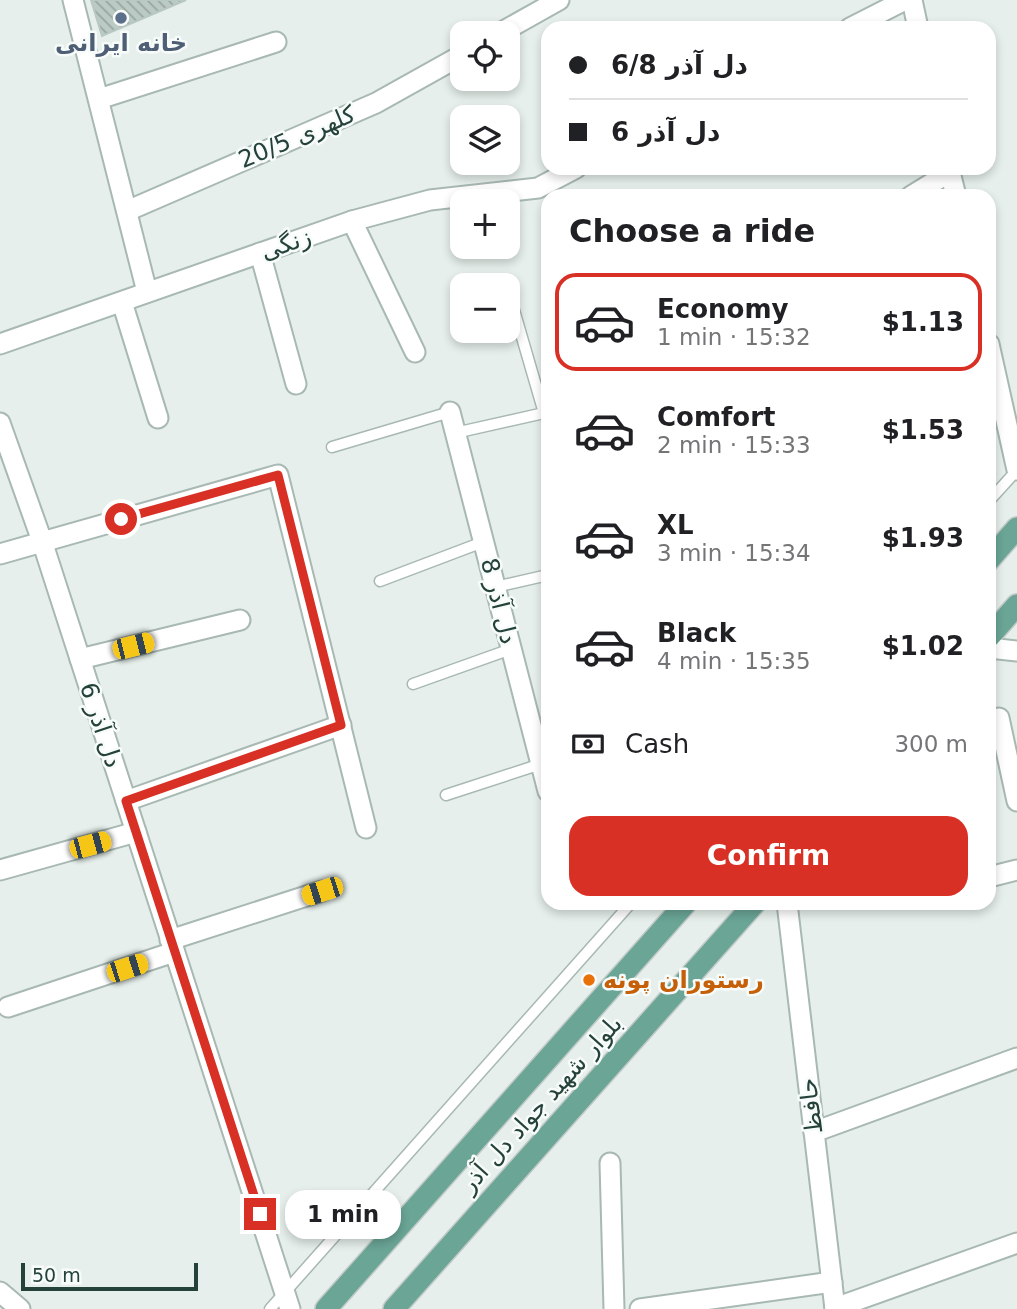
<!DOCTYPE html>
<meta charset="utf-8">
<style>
body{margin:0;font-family:"DejaVu Sans","Noto Sans Arabic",sans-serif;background:#f2f2f2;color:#202124;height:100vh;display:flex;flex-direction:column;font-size:26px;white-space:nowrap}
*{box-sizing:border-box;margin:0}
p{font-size:23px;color:#757577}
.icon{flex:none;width:38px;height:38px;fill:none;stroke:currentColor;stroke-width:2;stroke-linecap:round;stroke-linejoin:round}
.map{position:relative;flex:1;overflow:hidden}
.details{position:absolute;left:541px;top:189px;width:455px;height:721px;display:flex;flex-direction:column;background:#fff;border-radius:21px;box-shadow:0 4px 10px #0003}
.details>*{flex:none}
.hud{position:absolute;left:541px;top:21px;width:455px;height:154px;border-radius:21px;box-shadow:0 4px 10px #0003;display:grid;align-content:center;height:154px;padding:0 28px;background:#fff}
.controls{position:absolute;left:450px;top:21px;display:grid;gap:14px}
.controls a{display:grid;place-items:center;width:70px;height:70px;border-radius:14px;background:#fff;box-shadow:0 4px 10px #0003;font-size:35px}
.scale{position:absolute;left:21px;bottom:18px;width:177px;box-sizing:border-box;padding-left:7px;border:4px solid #24423a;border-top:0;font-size:19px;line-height:24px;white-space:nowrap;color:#24423a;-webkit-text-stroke:5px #f7fbf9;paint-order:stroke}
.end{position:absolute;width:32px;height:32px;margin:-16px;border:9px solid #d93025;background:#fff;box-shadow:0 0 0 4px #fff}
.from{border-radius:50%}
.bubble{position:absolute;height:49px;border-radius:21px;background:#fff;box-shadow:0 4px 10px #0003;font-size:23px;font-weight:700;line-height:49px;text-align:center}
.car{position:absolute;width:21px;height:42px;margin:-21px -10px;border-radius:9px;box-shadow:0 0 5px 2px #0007;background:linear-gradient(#f5c518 24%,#345 0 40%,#f5c518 0 76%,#345 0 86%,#f5c518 0)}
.hud b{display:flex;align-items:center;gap:24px;height:66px;font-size:26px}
.hud b+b{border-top:2px solid #e0e0e0}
.hud i{width:18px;height:18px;background:#202124}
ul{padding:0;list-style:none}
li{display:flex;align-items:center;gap:21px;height:98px;margin:0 14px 10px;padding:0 14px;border:4px solid transparent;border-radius:21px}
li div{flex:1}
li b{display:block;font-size:26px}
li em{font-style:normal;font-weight:700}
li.active{border-color:#d93025}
li>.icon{width:63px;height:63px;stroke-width:1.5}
h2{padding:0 28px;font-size:32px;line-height:84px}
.pay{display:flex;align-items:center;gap:18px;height:77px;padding:0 28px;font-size:26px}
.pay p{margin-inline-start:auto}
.primary-button{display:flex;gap:14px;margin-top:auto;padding:14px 28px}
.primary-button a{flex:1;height:80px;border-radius:21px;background:#d93025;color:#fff;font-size:28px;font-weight:700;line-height:80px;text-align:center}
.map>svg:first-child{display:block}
</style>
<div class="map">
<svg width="1017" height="1309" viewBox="0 0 1017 1309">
<defs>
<pattern id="building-back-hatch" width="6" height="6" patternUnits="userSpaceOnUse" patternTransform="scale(1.75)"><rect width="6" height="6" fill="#bbcac4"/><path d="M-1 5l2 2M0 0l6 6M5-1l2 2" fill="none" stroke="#98a6a0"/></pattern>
</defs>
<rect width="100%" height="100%" fill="#e6efeb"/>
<polygon fill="url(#building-back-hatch)" stroke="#b8c9c2" stroke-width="2" points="91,0 186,0 102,36"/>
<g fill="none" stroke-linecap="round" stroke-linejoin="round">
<g stroke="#a8b8b2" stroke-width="13">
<g id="service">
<polyline points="455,433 544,413 514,310"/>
<polyline points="332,447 450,412"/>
<polyline points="989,501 1017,470"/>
<polyline points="380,581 483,542"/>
<polyline points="495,587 548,575"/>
<polyline points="413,684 511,649"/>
<polyline points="446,795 541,764"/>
<polyline points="270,1309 631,903"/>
</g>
</g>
<g stroke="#a8b8b2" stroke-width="23">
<g id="minor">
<polyline points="73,0 147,292"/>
<polyline points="912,0 918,28"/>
<polyline points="850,28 905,0"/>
<polyline points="500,33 559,0"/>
<polyline points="99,99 276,42"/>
<polyline points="949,168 956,196"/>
<polyline points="911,196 950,172"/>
<polyline points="127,211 376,103 462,55"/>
<polyline points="352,221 415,352"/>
<polyline points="260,253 296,384"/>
<polyline points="122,302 158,418"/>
<polyline points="0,344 352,221 430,200 538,188 576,168"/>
<polyline points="989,344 1017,470"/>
<polyline points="450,412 548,791"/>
<polyline points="0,423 42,541 290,1309"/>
<polyline points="0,554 278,475 366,828"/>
<polyline points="989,648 1017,651"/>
<polyline points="80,659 240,620"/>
<polyline points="999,718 1017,801"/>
<polyline points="126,801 341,725"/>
<polyline points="0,870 136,832"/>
<polyline points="989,877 1017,870"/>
<polyline points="787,903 835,1309"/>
<polyline points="170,940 322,891"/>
<polyline points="8,1007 174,952"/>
<polyline points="814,1132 1017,1058"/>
<polyline points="610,1163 614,1309"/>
<polyline points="0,1292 20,1309"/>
<polyline points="835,1308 1017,1243"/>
<polyline points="640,1309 832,1282"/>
</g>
</g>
<g stroke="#c2cac8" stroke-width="24">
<g id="primary">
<polyline points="989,560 1017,528"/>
<polyline points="989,637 1017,605"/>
<polyline points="326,1309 686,903"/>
<polyline points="394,1309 755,903"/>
</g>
</g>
<use href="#service" stroke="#fff" stroke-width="10"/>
<use href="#minor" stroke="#fff" stroke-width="19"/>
<use href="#primary" stroke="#6aa596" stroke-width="21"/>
</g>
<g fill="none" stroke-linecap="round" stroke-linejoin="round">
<polyline stroke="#d93025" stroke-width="9" points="121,519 278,475 341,725 126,801 260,1214"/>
</g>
<circle fill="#5c6f8a" stroke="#f7fbf9" stroke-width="2.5" cx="121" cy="18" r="7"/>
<circle fill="#e8710a" stroke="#f7fbf9" stroke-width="2.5" cx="589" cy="980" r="7"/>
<g text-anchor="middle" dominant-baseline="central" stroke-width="5" stroke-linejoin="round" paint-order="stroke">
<g font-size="24" font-weight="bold" fill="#4e5e75" stroke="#f7fbf9">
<text x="121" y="43">خانه ایرانی</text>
</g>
<g font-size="24" fill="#24423a" stroke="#f7fbf9">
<text transform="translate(297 137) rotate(-23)">کلهری 20/5</text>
<text transform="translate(286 244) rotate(-19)">زنگی</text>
<text transform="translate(499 601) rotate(76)">دل آذر 8</text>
<text transform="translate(101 725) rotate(72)">دل آذر 6</text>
<text transform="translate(541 1104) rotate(-48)">بلوار شهید جواد دل آذر</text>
<text transform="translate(811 1106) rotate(-97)">حافظ</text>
</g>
<g font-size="24" font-weight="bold" fill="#c56008" stroke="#f7fbf9" text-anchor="start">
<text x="603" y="980">رستوران پونه</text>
</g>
</g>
</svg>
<div class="controls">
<a><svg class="icon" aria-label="locate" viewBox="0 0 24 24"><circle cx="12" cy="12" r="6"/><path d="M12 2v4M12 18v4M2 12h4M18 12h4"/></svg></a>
<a><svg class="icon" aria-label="layers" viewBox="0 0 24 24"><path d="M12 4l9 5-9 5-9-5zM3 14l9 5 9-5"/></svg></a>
<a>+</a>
<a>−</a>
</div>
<div class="scale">50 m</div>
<i class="end from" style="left:121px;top:519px"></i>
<i class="end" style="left:260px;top:1214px"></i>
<div class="bubble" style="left:285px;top:1190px;width:116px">1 min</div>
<i class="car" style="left:133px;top:646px;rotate:76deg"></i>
<i class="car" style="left:90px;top:845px;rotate:75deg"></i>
<i class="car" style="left:322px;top:891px;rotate:252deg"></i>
<i class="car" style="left:127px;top:968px;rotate:72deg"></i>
<div class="hud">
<b><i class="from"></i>دل آذر 6/8</b>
<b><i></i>دل آذر 6</b>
</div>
<section class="details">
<h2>Choose a ride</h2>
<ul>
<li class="active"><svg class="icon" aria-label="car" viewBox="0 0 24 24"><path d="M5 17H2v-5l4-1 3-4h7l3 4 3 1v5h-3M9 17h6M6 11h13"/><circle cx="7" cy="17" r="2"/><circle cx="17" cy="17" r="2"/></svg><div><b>Economy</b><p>1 min · 15:32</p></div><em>$1.13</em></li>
<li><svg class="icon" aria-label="car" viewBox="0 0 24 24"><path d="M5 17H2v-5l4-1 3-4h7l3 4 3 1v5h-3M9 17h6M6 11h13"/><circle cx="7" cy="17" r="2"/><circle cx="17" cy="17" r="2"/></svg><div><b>Comfort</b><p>2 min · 15:33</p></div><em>$1.53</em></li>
<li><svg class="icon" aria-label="car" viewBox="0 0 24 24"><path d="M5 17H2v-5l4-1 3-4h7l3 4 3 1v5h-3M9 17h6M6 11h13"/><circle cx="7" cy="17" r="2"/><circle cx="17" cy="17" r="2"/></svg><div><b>XL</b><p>3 min · 15:34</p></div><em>$1.93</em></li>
<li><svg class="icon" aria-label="car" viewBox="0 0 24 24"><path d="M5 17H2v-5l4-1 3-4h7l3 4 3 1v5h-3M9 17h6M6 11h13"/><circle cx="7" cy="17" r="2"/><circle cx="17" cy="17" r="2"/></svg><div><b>Black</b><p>4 min · 15:35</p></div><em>$1.02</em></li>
</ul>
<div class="pay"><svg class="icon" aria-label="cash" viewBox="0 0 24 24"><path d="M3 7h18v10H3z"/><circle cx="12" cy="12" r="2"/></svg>Cash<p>300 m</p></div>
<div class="primary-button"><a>Confirm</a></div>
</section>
</div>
